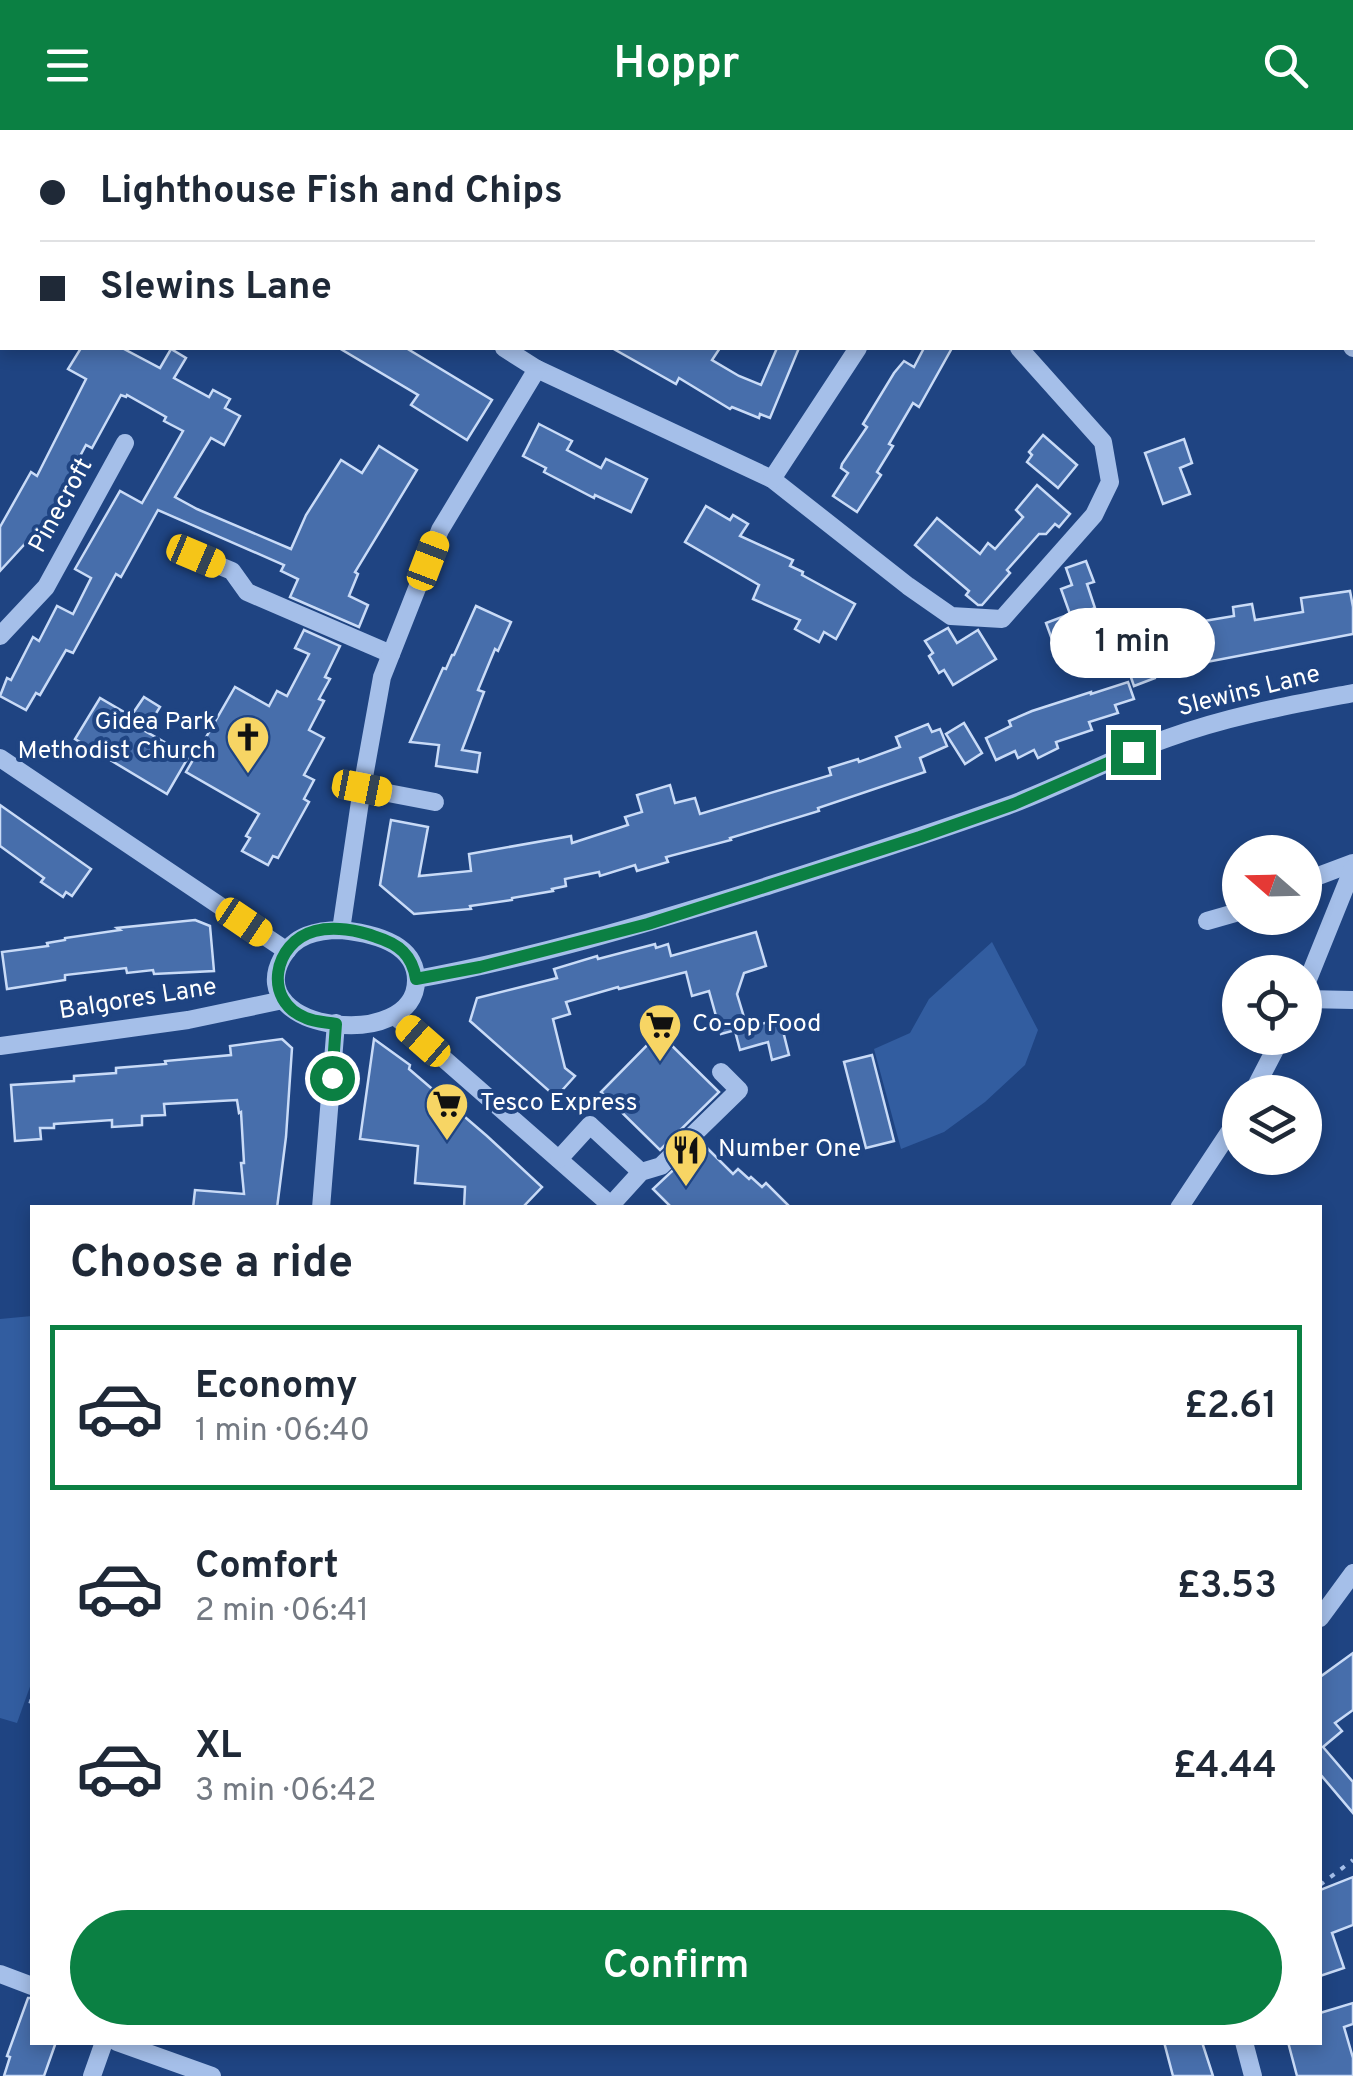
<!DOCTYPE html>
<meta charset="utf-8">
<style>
body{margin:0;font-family:Overpass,sans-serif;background:#f2f2f3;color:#1f2937;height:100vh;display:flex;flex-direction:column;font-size:38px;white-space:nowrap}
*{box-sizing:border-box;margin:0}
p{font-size:32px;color:#747a83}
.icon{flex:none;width:55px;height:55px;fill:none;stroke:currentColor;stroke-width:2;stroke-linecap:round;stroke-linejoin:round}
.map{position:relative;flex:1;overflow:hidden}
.panel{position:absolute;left:30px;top:1075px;width:1292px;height:840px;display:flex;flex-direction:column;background:#fff;border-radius:0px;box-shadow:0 5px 15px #0003}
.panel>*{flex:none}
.guide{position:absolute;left:0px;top:0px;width:1355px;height:220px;box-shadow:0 5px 15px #0003;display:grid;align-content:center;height:220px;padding:0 40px;background:#fff}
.needle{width:65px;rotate:290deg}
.controls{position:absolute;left:1222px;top:705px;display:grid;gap:20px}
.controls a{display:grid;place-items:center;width:100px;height:100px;border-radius:50%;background:#fff;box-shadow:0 5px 15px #0003;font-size:50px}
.end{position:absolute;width:45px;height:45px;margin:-22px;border:12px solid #0b8043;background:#fff;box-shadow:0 0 0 5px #fff}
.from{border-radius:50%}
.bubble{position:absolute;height:70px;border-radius:35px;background:#fff;box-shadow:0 5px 15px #0003;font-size:32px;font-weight:600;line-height:70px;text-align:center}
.car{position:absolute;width:30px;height:60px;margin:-30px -15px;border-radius:12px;box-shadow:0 0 8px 2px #0007;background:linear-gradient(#f5c518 24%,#345 0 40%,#f5c518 0 76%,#345 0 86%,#f5c518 0)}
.guide b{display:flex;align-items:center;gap:35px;height:95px;font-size:38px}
.guide b+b{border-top:2px solid #e0e1e3}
.guide i{width:25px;height:25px;background:#1f2937}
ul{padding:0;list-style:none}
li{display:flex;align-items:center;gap:30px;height:165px;margin:0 20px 15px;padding:0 20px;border:5px solid transparent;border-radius:0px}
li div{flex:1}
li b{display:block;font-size:38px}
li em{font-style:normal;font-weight:600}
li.current{border-color:#0b8043}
li>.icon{width:90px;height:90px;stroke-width:1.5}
h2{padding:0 40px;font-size:45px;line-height:120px}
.action{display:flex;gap:20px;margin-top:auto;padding:20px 40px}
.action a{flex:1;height:115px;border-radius:60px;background:#0b8043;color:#fff;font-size:40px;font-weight:600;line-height:115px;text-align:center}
header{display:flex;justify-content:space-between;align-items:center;height:130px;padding:0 40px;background:#0b8043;color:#fff;font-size:45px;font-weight:600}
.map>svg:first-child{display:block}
</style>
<header><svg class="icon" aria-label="menu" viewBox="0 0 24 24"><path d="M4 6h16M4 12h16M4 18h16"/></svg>Hoppr<svg class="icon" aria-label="search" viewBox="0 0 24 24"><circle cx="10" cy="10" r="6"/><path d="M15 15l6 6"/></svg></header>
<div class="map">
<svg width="1353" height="1946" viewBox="0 0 1353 1946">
<rect width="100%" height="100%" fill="#1f4482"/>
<g fill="#325da0">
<polygon points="992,812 1038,900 1025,935 985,972 944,1002 901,1019 874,919 910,903 929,869"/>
<polygon points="32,1186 32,1551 17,1593 0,1588 0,1189"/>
</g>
<g fill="#476eab" stroke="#c9dbf7" stroke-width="2.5">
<polygon points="81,218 122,218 160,238 171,219 186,228 174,248 209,267 213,260 230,269 225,278 240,286 224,315 211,308 175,367 197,379 291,419 306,385 341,330 362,343 379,316 417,340 355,442 358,444 349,466 368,475 359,497 290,467 298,449 281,441 284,435 158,380 121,447 116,444 73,523 66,520 40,565 36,563 26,580 0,566 7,548 11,550 33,507 39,511 57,476 73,484 91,448 75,439 120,361 142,373 183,301 164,291 166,287 127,265 126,267 121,265 92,318 86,315 56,371 59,373 40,408 34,404 0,441 0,397 31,342 37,346 86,249 68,239"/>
<polygon points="339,218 406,218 492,270 467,310 411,275 418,265"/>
<polygon points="612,218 720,218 712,230 739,246 761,255 777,218 799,218 770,288 760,284 759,288 732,277 730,279 679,248 676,254"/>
<polygon points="924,218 952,218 919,277 913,273 889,314 893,316 877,342 881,345 857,382 833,366 848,343 841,338 842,334 867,297 863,294 894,243 904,231 914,237"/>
<polygon points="539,294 572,311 567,320 601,338 606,329 647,349 631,382 595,365 594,368 544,342 546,338 523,326"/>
<polygon points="1043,305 1077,335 1058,358 1027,332 1032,325 1029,322"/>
<polygon points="1184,309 1192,333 1180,338 1190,364 1163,374 1145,323"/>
<polygon points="1037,355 1070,384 1059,397 1055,394 1046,404 1039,404 1007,440 1010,443 982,475 978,475 966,465 969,461 915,415 937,388 980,424 988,413 995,419 1023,387 1016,380"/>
<polygon points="706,376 730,390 733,385 748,394 740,406 793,430 790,436 803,442 802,445 855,474 836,509 824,502 819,512 795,499 800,490 753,469 759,455 685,412"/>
<polygon points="1086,431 1094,452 1087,454 1095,478 1084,482 1091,502 1054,515 1046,493 1070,484 1061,459 1072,455 1066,438"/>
<polygon points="1350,461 1353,477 1353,504 1170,539 1156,544 1155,548 1134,556 1118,510 1167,493 1168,497 1234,486 1233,477 1252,474 1255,490 1303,482 1301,468"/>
<polygon points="476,476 511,492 498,521 495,519 478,560 484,562 462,620 480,623 477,642 436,636 439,615 410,612 443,538 446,539 452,525 454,525"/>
<polygon points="948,498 957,513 978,500 996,529 953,555 944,540 939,543 929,526 933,523 925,511"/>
<polygon points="304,500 340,516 325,547 330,549 319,569 324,571 309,600 324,608 304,645 314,650 304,669 309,672 278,728 273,726 268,735 242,721 250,708 246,706 259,684 186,642 235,557 269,576 277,561 287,566 309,524 295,518"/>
<polygon points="1128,552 1134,569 1115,575 1118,583 1089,592 1092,600 1056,612 1058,618 1038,628 1034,620 1018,628 1015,621 996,630 986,608 1011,596 1009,591 1032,581 1091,562 1091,564"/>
<polygon points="144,567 160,577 145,601 189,626 167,664 75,609 100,568 131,586"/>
<polygon points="964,593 982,623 965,634 946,604"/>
<polygon points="928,594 932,602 940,599 947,616 920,628 925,642 818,678 819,681 730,708 731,710 666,727 668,732 637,741 635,735 600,746 599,742 565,749 566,756 552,759 553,761 512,768 512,770 470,776 471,779 414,784 380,755 391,690 428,697 419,746 471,741 469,724 571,706 572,713 628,695 625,687 642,682 637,665 670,655 675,673 695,668 700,684 831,645 829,638 858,629 859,632 900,617 896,607"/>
<polygon points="0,675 91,739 72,766 66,762 63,767 41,752 44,748 0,716"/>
<polygon points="195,790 210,796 214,841 154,844 153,840 127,843 126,838 65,845 65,850 7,859 2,822 48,816 47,813 65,810 65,808 120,800 117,798"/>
<polygon points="756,802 766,836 744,843 737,864 747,897 721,904 709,861 692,866 686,842 619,859 618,857 566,872 570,884 553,889 565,938 575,946 556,967 470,891 477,868 557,848 554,839 597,826 598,829 655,814 656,818 668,814 671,826"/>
<polygon points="780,889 789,925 772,930 768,912 740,920 735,901"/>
<polygon points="659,903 719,962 660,1020 601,962"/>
<polygon points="282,909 292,918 286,1007 277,1078 193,1078 195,1060 244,1064 241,1033 244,1033 241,982 239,983 237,970 164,974 165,985 142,986 142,995 112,997 112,990 54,994 54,998 40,998 41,1009 15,1011 11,955 74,951 74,946 116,943 116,938 166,934 165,931 231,925 230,916"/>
<polygon points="374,909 410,935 409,939 487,1006 542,1057 522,1078 464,1078 465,1057 415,1053 418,1016 360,1009"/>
<polygon points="872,925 894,1011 866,1018 844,932"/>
<polygon points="702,1013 733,1044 738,1039 749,1049 751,1047 762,1057 766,1053 791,1078 672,1078 653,1059"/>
<polygon points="1353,1523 1353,1580 1335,1593 1342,1601 1323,1617 1353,1652 1353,1683 1320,1644 1320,1547"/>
<polygon points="1353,1747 1353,1795 1332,1803 1344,1838 1320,1846 1320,1760"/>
<polygon points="28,1868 32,1868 32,1912 56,1912 44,1946 4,1946 10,1927 7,1926"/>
<polygon points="1353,1873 1353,1894 1344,1897 1353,1928 1353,1946 1297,1946 1288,1912 1320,1912 1320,1883"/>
<polygon points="1164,1912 1202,1912 1213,1946 1173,1946"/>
</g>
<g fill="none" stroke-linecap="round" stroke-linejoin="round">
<g stroke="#a5bfe9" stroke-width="4" stroke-dasharray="5 8" stroke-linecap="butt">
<polyline points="29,1571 32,1572"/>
<polyline points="1320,1755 1353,1730"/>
</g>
<g stroke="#a5bfe9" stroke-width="18">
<polyline points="178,0 182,2"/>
<polyline points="1167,0 1171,2"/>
<polyline points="433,2 436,0"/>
<polyline points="1352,217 1353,218"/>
<polyline points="504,218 537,239 772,349 908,456 951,486 1002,489 1094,385 1110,352 1103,312 1019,218"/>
<polyline points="772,349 858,218"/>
<polyline points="196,426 232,441 247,462 391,524"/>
<polyline points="0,506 46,457 125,313"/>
<polyline points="0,628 287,821"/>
<polyline points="362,658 435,672"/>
<polyline points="1305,751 1353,733"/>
<polyline points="1207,791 1235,783 1240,777"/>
<polyline points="341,800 362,658 382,547 440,400 537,239"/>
<path d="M341,800C370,803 416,812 416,850C417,922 241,903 282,828C294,805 317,800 341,800Z"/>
<path d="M417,849C531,828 643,795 755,760C839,733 924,706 1007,676C1062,656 1114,627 1168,608C1228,586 1290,575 1353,563"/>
<polyline points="1305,857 1353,738"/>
<polyline points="1305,869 1353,870"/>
<polyline points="395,886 614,1078"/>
<polyline points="0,916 188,890 283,870"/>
<polyline points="1253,962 1281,908"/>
<polyline points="559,1029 590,995 641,1042"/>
<polyline points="611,1075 641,1042 661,1036 739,960 721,942"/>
<polyline points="321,1078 336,893"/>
<polyline points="1179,1078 1240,986"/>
<polyline points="1320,1488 1353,1443"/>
<polyline points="0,1844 32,1856"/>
<polyline points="117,1912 212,1946"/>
<polyline points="1244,1912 1253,1946"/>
<polyline points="92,1946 104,1912"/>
</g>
</g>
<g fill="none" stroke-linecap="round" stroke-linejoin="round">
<path stroke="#0b8043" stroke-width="12" d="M332,948L336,894C326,892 315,892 306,888C262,871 273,812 315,801C334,796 358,800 376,807C399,814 412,825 416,849L480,837L648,794L767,756L920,707L1014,674L1133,622"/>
</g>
<defs>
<g id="church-pin" transform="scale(2.25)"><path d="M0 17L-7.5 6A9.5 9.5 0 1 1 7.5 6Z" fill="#f7d564" stroke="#1f4482"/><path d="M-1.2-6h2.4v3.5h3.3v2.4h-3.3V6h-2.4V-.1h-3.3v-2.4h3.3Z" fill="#111"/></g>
<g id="supermarket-pin" transform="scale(2.25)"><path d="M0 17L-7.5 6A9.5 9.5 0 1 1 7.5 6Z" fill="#f7d564" stroke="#1f4482"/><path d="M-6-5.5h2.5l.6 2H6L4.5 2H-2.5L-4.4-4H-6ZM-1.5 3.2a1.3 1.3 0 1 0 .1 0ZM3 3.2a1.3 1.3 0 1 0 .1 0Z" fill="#111"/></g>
<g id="restaurant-pin" transform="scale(2.25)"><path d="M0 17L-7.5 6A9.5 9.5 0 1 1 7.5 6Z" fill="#f7d564" stroke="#1f4482"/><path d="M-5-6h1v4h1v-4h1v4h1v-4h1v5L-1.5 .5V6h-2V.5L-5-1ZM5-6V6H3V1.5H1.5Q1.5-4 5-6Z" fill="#111"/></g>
</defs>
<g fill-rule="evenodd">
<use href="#church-pin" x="248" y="607"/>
<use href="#supermarket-pin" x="660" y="895"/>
<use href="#supermarket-pin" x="447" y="974"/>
<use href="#restaurant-pin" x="686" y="1020"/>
</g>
<g text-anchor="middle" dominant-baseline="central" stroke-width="8" stroke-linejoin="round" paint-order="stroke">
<g font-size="25" fill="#fff" stroke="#1f4482">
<text transform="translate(62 376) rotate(-61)">Pinecroft</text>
<text transform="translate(1249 562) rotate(-14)">Slewins Lane</text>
<text transform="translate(138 870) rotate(-9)">Balgores Lane</text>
</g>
<g font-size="25" fill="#fff" stroke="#1f4482" text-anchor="start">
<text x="216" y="593" text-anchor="end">Gidea Park<tspan x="216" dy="29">Methodist Church</tspan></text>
<text x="692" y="895">Co-op Food</text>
<text x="480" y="974">Tesco Express</text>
<text x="718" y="1020">Number One</text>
</g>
</g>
</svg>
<div class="controls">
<a><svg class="needle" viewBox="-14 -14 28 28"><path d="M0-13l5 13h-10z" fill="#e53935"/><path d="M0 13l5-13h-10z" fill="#747a83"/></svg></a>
<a><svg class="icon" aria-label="locate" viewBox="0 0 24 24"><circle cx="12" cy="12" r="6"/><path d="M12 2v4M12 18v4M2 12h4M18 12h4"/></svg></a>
<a><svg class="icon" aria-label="layers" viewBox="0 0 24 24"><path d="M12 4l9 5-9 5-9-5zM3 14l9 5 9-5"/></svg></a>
</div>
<i class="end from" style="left:332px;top:948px"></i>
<i class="end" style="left:1133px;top:622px"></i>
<div class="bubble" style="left:1050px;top:478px;width:165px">1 min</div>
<i class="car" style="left:196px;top:426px;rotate:113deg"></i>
<i class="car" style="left:428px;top:431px;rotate:21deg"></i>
<i class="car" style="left:362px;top:658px;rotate:101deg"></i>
<i class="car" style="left:244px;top:792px;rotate:124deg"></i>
<i class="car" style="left:423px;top:911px;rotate:311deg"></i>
<div class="guide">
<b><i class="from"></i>Lighthouse Fish and Chips</b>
<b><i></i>Slewins Lane</b>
</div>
<section class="panel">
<h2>Choose a ride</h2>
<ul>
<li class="current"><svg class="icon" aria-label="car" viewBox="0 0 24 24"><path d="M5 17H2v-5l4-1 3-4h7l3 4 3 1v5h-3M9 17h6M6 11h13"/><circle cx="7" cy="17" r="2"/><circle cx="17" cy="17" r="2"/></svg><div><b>Economy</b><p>1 min · 06:40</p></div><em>£2.61</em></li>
<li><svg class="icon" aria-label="car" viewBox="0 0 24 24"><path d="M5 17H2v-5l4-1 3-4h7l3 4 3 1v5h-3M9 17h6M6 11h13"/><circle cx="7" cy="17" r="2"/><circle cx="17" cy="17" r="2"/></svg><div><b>Comfort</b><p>2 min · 06:41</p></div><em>£3.53</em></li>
<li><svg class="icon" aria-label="car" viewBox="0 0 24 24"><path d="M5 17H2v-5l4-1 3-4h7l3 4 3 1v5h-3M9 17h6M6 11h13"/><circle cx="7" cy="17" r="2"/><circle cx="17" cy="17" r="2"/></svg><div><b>XL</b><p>3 min · 06:42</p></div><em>£4.44</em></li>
</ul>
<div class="action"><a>Confirm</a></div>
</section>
</div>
